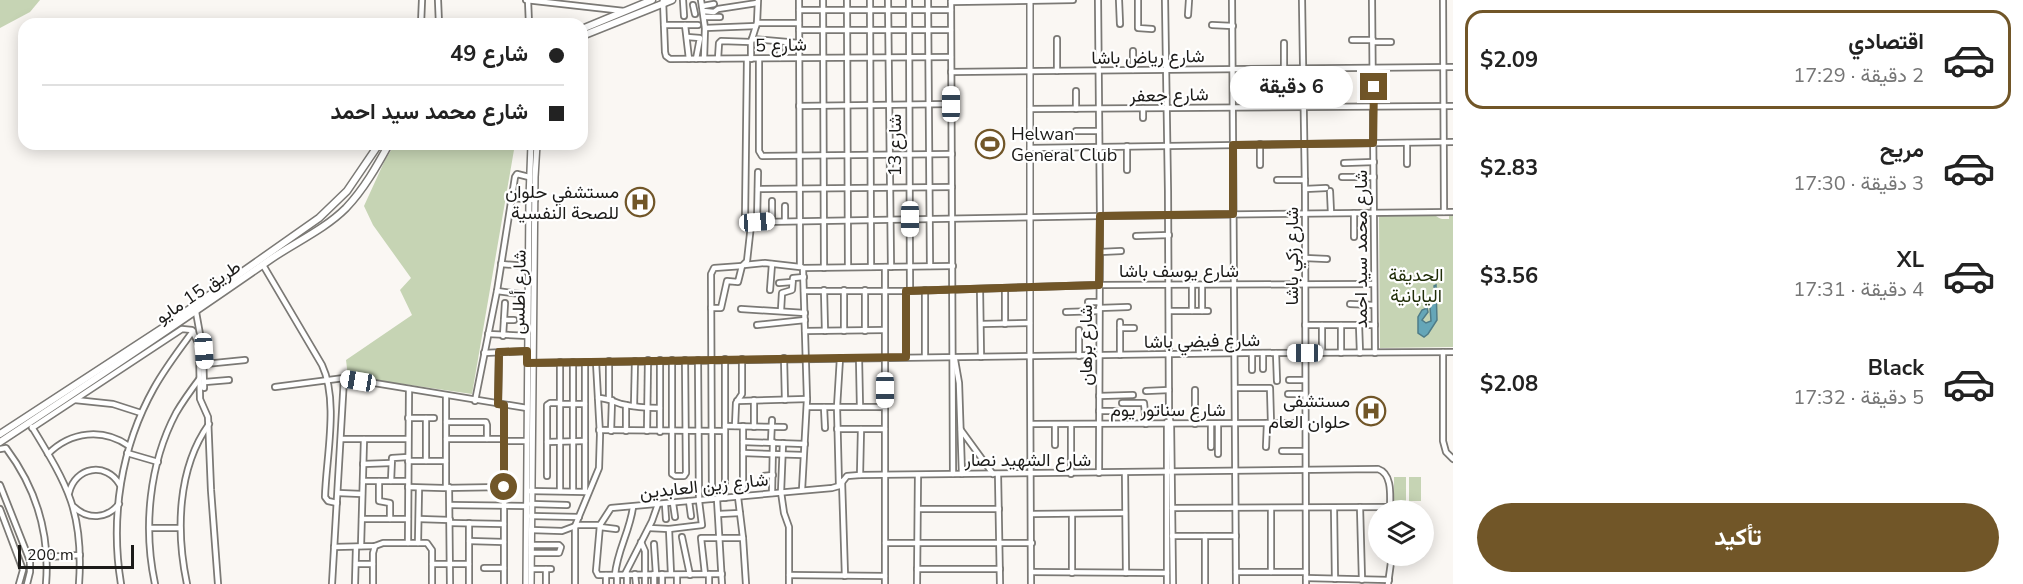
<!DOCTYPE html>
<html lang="ar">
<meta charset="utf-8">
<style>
body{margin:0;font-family:"Nunito Sans",Vazirmatn,sans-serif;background:#f6f6f6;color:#222;direction:rtl;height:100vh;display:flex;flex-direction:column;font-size:22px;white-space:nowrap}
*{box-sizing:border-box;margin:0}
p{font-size:20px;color:#767676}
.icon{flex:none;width:33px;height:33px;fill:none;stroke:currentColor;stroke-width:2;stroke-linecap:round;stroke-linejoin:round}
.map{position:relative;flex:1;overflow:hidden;direction:ltr}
.sheet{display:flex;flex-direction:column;background:#fff;width:570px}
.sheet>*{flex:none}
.guide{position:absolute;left:18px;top:18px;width:570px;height:132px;border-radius:18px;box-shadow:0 3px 15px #0003;direction:rtl;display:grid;align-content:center;height:132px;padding:0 24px;background:#fff}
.fabs{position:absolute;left:1368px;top:500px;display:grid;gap:12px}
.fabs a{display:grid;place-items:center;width:66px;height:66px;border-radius:50%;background:#fff;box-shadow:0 3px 15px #0003;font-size:30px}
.scale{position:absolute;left:18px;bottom:15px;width:116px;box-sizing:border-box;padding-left:6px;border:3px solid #1b1a18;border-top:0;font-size:16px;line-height:21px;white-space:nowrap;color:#1b1a18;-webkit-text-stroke:4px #fff;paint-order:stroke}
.end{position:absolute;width:27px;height:27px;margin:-14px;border:8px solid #715628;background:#fff;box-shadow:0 0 0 3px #fff}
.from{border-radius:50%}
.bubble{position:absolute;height:42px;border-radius:21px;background:#fff;box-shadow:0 3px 15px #0003;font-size:20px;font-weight:700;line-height:42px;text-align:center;direction:rtl}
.car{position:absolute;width:18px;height:36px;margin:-18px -9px;border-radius:8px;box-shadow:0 0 4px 2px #0007;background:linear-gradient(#fff 24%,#345 0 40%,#fff 0 76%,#345 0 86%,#fff 0)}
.guide b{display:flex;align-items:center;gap:21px;height:57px;font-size:22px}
.guide b+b{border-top:2px solid #e0e0e0}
.guide i{width:15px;height:15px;background:#222}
ul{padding:10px 0 0;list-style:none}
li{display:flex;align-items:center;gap:18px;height:99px;margin:0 12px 9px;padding:0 12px;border:3px solid transparent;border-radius:18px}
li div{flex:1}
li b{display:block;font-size:22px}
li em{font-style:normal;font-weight:700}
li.selected{border-color:#715628}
li>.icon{width:54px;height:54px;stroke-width:1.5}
.button{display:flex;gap:12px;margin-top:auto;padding:12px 24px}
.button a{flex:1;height:69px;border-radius:36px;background:#715628;color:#fff;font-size:24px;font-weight:700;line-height:69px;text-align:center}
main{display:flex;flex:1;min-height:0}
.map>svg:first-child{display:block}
</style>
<main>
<section class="sheet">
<ul>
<li class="selected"><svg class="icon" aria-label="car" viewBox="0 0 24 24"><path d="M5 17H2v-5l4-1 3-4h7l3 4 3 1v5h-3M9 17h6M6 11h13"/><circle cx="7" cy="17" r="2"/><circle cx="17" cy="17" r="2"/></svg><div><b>اقتصادي</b><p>2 دقيقة · 17:29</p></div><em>$2.09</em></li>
<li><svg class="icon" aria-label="car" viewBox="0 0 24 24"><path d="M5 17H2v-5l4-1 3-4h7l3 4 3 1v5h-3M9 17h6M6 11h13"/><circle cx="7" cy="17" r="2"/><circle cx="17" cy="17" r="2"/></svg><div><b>مريح</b><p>3 دقيقة · 17:30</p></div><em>$2.83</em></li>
<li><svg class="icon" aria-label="car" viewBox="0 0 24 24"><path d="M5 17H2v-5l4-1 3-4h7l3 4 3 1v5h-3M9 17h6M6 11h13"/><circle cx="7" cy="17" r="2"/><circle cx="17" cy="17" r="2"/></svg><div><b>XL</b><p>4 دقيقة · 17:31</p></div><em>$3.56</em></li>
<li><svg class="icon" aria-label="car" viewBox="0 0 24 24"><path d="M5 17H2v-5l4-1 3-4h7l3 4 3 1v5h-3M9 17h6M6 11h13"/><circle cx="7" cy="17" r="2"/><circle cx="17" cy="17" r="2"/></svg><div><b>Black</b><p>5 دقيقة · 17:32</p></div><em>$2.08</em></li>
</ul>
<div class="button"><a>تأكيد</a></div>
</section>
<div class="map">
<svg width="1453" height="584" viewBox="0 0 1453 584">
<rect width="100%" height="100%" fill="#faf7f3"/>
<g fill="#c6d4b4">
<polygon points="0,0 40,0 30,12 0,28"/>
<polygon points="395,144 515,144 472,394 348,376 346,360 412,315 400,290 411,278 373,225 364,206 385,160"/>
<path d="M1449,215H1453V347L1380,348L1379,216H1436C1441,220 1443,219 1449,219Z"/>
<rect x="1394" y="477" width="12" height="24"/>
<rect x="1409" y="477" width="12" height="24"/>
</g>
<polygon fill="#65a6b8" stroke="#4f7c88" stroke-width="1.5" points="1436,285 1437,320 1428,334 1424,337 1418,333 1418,317 1422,310 1427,308 1428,312 1422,320 1426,323 1431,321 1430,307 1436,298 1434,286"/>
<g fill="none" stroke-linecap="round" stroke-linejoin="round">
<g stroke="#7b7975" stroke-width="8">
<g id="minor">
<polyline points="438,0 439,24"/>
<polyline points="526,0 624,11"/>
<polyline points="528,0 529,24"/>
<polyline points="663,0 665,52 666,56 670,59 951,57"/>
<polyline points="683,0 684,16"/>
<polyline points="701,0 705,28 704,59"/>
<polyline points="799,0 800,266 803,268 807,399 802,490"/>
<polyline points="823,0 824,268"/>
<polyline points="847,0 848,267"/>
<polyline points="870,0 871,267"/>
<polyline points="888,0 891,267"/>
<polyline points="909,0 910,290"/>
<polyline points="928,0 930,266"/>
<polyline points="951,0 953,474"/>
<polyline points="1098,0 1100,216 1099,473"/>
<polyline points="1119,0 1120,24"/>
<polyline points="1138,0 1138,28 1152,29"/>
<polyline points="1165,0 1168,191 1169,416 1171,424 1173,584"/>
<polyline points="1232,0 1236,584"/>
<polyline points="1302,0 1305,189 1306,584"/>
<polyline points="1372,0 1375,353"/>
<polyline points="1443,0 1444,212"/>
<polyline points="951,2 1073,0"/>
<polyline points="693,5 695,14"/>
<polyline points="703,6 714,4"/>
<polyline points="799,10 951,10"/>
<polyline points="703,11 714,12 718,9 757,3"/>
<polyline points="1188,15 1189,0"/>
<polyline points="704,17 720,17"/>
<polyline points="757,23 799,23"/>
<polyline points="421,24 422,0"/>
<polyline points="664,25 698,25"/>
<polyline points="685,25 689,59"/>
<polyline points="1212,25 1233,26"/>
<polyline points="705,28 756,26"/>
<polyline points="799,30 951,30"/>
<polyline points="687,37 700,38 696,59"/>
<polyline points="752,39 799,43"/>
<polyline points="1057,39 1057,71"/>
<polyline points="1352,40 1373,40"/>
<polyline points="780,42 780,58"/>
<polyline points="1373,42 1391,42"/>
<polyline points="1133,51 1133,70"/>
<polyline points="718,59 719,43 721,41 751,42"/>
<polyline points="751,59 751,42 757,23 758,0"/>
<polyline points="759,59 759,151 762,156 952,154"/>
<polyline points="1284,68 1284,43"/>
<polyline points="951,72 1453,67"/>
<polyline points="1256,89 1256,69"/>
<polyline points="799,106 951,104"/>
<polyline points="1143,108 1143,118"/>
<polyline points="1030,109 1453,106"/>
<polyline points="1076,109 1076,91"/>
<polyline points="1076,131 1099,131"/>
<polyline points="1260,144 1260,165"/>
<polyline points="1030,148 1453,142"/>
<polyline points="1344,163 1374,162"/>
<polyline points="1407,164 1407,143"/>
<polyline points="1127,170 1127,146"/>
<polyline points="758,172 757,222 1100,216 1453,212"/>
<polyline points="1342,177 1374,177"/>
<polyline points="1277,180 1305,180"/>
<polyline points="758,189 952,187"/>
<polyline points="1305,189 1326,188"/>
<polyline points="1330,191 1331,213"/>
<polyline points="512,198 535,200"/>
<polyline points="1354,213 1354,237"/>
<polyline points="785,221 785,206"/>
<polyline points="772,222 772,201"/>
<polyline points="1136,236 1169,235"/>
<polyline points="1100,252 1121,251"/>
<polyline points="1305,258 1327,259"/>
<polyline points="501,264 528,266"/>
<path d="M263,265L322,365C339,401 326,458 325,497L328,501L337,503"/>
<polyline points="744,265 765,263 800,267"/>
<polyline points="803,268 953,266"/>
<polyline points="779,283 792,282"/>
<polyline points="1005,288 1005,324"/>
<polyline points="980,289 981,357"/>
<polyline points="770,290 772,264"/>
<polyline points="824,290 825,331"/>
<polyline points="497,291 528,295"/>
<polyline points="804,291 907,291 1099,285 1374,284"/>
<polyline points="1088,302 1099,302"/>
<polyline points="1350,304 1374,305"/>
<polyline points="711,308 721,308 727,281 738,282 742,266 747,261 751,225 745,218 747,59"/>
<polyline points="1099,308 1128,307"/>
<polyline points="741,309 805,313"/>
<polyline points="781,310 782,293 792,290 793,278 804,277"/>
<polyline points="1169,311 1208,311"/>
<polyline points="1192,311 1192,285"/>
<polyline points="1202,311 1202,285"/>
<polyline points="196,312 203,351 204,388"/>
<polyline points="1066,312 1099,311"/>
<polyline points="504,320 514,320"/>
<polyline points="1120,322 1120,355"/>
<polyline points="981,324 1030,323"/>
<polyline points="757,325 805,320"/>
<polyline points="1305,325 1375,325"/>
<polyline points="1322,325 1322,353"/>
<polyline points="1341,325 1341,353"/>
<polyline points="1359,325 1360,353"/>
<polyline points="1120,328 1134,328"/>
<polyline points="805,331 884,330"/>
<polyline points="844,331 844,290"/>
<polyline points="865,331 865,290"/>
<polyline points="488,334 528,336"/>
<polyline points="503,336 505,303"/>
<polyline points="1443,352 1443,441 1446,452 1453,459"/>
<polyline points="484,353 527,351"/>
<polyline points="1276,353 1277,381"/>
<polyline points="1079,356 1079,330"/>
<polyline points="906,357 906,291"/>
<polyline points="925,357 925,290"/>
<polyline points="1030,357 1031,584"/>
<polyline points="784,358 785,400"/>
<polyline points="859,358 860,407"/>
<polyline points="725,359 725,498"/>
<polyline points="672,360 672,474 675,476 684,476 686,473 685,360"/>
<polyline points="955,360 959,383 962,474"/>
<polyline points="573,362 573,491"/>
<polyline points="585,362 585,492"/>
<polyline points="532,363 1245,353 1453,352"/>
<polyline points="205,364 245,360"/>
<polyline points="1263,369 1263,353"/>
<polyline points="1252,370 1252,353"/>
<polyline points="1289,380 1305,380"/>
<polyline points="205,382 229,380"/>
<polyline points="275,387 344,378 527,408"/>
<polyline points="1235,388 1270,388 1271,423"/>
<polyline points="1146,391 1169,390"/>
<polyline points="1288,394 1305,394"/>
<polyline points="446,396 446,488"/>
<polyline points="1099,396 1133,395"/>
<path d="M598,398C607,398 612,401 621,404C634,407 647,408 660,408"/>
<polyline points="609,398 609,361"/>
<polyline points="75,400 113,404 141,413"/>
<polyline points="475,401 497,291 515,177 517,174 529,177"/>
<polyline points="737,401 807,399"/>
<polyline points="1122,403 1144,403 1146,424"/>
<polyline points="498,404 499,352"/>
<polyline points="560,404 585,404"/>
<polyline points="634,406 635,361"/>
<polyline points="807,407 885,407"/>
<polyline points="824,407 825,428"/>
<polyline points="1099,411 1116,411"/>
<polyline points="408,418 434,418"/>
<polyline points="446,422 486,422 487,425 487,439"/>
<polyline points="1031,424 1305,423"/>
<polyline points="1195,424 1195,390"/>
<polyline points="1218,424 1218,454"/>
<polyline points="725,426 784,427"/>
<polyline points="735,426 736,403 742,394 742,359"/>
<polyline points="743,426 743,496"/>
<path d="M32,427C68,486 84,513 79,584"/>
<polyline points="754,427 754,400"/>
<polyline points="32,428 182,329 192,330 199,345 200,399 208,417 211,490 218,584"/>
<polyline points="837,429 885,429"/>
<polyline points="599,430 725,431"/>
<polyline points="961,430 993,474"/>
<polyline points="611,431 612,400"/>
<polyline points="626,431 626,405"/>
<polyline points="647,431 648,360"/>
<polyline points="660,432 660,360"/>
<polyline points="341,439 408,439"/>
<polyline points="446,439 504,439"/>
<polyline points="504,441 527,441"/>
<polyline points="547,442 585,441"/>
<polyline points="743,442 805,444"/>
<polyline points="771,442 772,420"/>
<polyline points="1055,445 1055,425"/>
<polyline points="1211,447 1211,424"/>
<polyline points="1266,447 1267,423"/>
<path d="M0,449L6,448C36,488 50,534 46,584"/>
<polyline points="1282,451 1305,451"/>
<polyline points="127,453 158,462"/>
<polyline points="743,453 803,455"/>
<path d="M48,454C71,431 103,428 129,446"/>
<polyline points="408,461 446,461"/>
<polyline points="426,461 426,418"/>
<polyline points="363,464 391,463"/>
<polyline points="1125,473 1126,573"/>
<polyline points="998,474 1000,584"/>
<polyline points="1071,474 1071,424"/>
<polyline points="860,475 861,429"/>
<polyline points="547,476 547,405 550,403 560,403"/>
<polyline points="763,476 773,475"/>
<polyline points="363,481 408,481"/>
<polyline points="379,481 379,501 390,503 390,519"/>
<polyline points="391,481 392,458 408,457"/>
<polyline points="842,481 845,576"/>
<polyline points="0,485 30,561 30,572 27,584"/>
<polyline points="839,486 837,407 840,358"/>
<polyline points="408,487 443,488 504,487"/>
<polyline points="449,487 450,584"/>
<polyline points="529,491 587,492"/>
<polyline points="560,491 560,362"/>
<polyline points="781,492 784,513 789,527 789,584"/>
<polyline points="781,492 783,443"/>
<path d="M69,493C75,467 106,461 120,485"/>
<polyline points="338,493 362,494"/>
<polyline points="772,493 773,442"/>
<polyline points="738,497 743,538 746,584"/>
<polyline points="712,499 711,274 714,268 742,266"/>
<polyline points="717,499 722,584"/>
<polyline points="689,501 691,516"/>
<polyline points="673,503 675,517"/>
<polyline points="531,504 567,505"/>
<polyline points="665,504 666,519"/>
<polyline points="450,505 526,506"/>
<path d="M74,507C88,520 107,519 119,504"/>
<polyline points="1360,507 1362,580"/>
<polyline points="1172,508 1390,507"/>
<polyline points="1271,508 1271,572"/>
<polyline points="1334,508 1335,579"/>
<polyline points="0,509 23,570 19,584"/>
<polyline points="918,509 999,509"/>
<polyline points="719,514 740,513"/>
<polyline points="1032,514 1125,513"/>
<polyline points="531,516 579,517"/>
<polyline points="362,519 408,519"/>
<polyline points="419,519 450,520"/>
<polyline points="450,523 504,524"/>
<polyline points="600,527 616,529"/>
<polyline points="150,528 180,528"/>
<polyline points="649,528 669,529 702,525 699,501 698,360"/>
<polyline points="669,529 671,574"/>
<polyline points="531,530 562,531 578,525 600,525"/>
<polyline points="1172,536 1236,536"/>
<polyline points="1205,536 1205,584"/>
<polyline points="682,537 690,575"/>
<polyline points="469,541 504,542"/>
<polyline points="641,542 645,551 645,584"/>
<polyline points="408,543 409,389"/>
<polyline points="418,543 419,488"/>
<polyline points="885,543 1032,543"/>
<polyline points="654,544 656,574"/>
<polyline points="361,546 364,439"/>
<polyline points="334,547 375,546 383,543 427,543 432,550 432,584"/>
<polyline points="531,553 559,553 561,547 559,545 531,545"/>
<polyline points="47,557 80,555"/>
<polyline points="356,564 373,564"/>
<polyline points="432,564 469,564"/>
<polyline points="484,568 504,568"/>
<polyline points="531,569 551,569"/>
<polyline points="917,569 1000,569"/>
<polyline points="1032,572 1167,573"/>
<polyline points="1236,572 1306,572"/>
<polyline points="1072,573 1072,514"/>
<polyline points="625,574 652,521 658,504"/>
<polyline points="627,574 627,584"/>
<polyline points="635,574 636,584"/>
<polyline points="654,574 654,584"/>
<polyline points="662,574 662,584"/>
<polyline points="705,574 701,538 743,538"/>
<path d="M722,574L598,575L596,571L600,525L611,508L832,488L839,486L847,476L860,475L1378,469C1393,474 1390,497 1390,510"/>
<polyline points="606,575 606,584"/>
<path d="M615,575C617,551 630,531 633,507"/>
<polyline points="617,575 617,584"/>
<polyline points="789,575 885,576"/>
<polyline points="1306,578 1389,580"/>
<path d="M121,584C110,517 121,447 154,388C165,368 179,350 193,331"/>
<path d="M155,584C143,528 149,464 176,413C183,401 191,390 200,378"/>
<path d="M187,584C176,532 177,469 209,424"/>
<polyline points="332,584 344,378"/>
<polyline points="355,584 356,547"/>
<polyline points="373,584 373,553 375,546"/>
<polyline points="469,584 469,523"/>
<polyline points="504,584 504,405"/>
<polyline points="546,584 546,569"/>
<polyline points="575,584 575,526 599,468 600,435 596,362"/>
<polyline points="677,584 677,575"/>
<polyline points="709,584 709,574"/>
<polyline points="885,584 885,267"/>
<polyline points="917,584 918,475"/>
<polyline points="1167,584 1167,422"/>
<polyline points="1388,584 1392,555"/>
</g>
</g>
<g stroke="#7b7975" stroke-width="8">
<g id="tertiary">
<polyline points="1030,0 1030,357"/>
<polyline points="526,584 529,199 531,144"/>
<polyline points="531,584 535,177 537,144"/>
</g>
</g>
<g stroke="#7b7975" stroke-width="9">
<g id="secondary">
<polyline points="582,29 652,0"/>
<polyline points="582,36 672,0"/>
<polyline points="0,434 164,327 319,218 347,191 379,144"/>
<path d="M0,442C91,382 182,321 271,259C296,242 325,229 346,208C364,189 377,166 389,144"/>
</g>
</g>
<use href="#minor" stroke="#fff" stroke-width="4.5"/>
<use href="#tertiary" stroke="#fff" stroke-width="5"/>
<use href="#secondary" stroke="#fff" stroke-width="6"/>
</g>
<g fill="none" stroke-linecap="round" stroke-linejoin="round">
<polyline stroke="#715628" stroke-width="8" points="504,487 504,405 498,404 499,352 527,351 527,363 906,357 906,291 1099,285 1100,216 1233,214 1233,145 1373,143 1374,87"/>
</g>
<defs>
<g id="stadium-ring" transform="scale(1.5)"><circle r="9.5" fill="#fff" stroke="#715628" stroke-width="1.5"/><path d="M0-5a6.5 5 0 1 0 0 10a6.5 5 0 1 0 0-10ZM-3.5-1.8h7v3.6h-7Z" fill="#715628"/></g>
<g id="hospital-ring" transform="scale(1.5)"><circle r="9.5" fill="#fff" stroke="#715628" stroke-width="1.5"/><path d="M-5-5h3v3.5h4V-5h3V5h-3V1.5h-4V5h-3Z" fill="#715628"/></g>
</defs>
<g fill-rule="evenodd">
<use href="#stadium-ring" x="990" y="144"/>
<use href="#hospital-ring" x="640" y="202"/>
<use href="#hospital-ring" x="1371" y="411"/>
</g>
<g text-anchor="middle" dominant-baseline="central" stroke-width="4.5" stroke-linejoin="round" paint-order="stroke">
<g font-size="18" fill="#1b1a18" stroke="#fff">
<text transform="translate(781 45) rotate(-1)">شارع 5</text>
<text transform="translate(1148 57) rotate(-1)">شارع رياض باشا</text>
<text transform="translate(1169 95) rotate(-1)">شارع جعفر</text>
<text transform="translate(895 145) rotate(-90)">شارع 13</text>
<text transform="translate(1361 249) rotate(-90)">شارع محمد سيد احمد</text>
<text transform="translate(1292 256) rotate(-90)">شارع زكي باشا</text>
<text x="1179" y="271">شارع يوسف باشا</text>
<text transform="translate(198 292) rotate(-34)">طريق 15 مايو</text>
<text transform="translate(519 292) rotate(-89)">شارع أطلس</text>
<text transform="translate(1202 341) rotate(-1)">شارع فيضي باشا</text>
<text transform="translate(1086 345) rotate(-90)">شارع برهان</text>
<text x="1168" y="410">شارع سناتور يوم</text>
<text x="1028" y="460">شارع الشهيد نصار</text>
<text transform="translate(704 486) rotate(-6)">شارع زين العابدين</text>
</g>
<g font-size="18" fill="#1b1a18" stroke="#fff" text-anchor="end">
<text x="1011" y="134" text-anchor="start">Helwan<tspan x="1011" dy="21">General Club</tspan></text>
<text x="619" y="192">مستشفي حلوان<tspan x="619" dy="21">للصحة النفسية</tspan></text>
<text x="1350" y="401">مستشفى<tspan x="1350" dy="21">حلوان العام</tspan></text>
</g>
<g font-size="18" fill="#212e08" stroke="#fff">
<text x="1416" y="275">الحديقة<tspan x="1416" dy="21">اليابانية</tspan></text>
</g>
</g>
</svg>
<div class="fabs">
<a><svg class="icon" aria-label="layers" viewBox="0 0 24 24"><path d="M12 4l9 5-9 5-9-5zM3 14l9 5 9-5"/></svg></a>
</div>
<div class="scale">200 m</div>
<i class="end from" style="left:504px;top:487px"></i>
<i class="end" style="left:1374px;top:87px"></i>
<div class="bubble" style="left:1230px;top:66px;width:123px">6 دقيقة</div>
<i class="car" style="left:951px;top:104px;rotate:0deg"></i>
<i class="car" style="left:910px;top:219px;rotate:180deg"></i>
<i class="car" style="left:757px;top:222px;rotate:86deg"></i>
<i class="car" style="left:204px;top:351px;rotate:176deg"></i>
<i class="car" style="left:1305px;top:353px;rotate:270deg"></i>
<i class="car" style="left:358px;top:381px;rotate:280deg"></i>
<i class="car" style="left:885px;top:390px;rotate:180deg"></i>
<div class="guide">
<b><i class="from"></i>شارع 49</b>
<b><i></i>شارع محمد سيد احمد</b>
</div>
</div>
</main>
